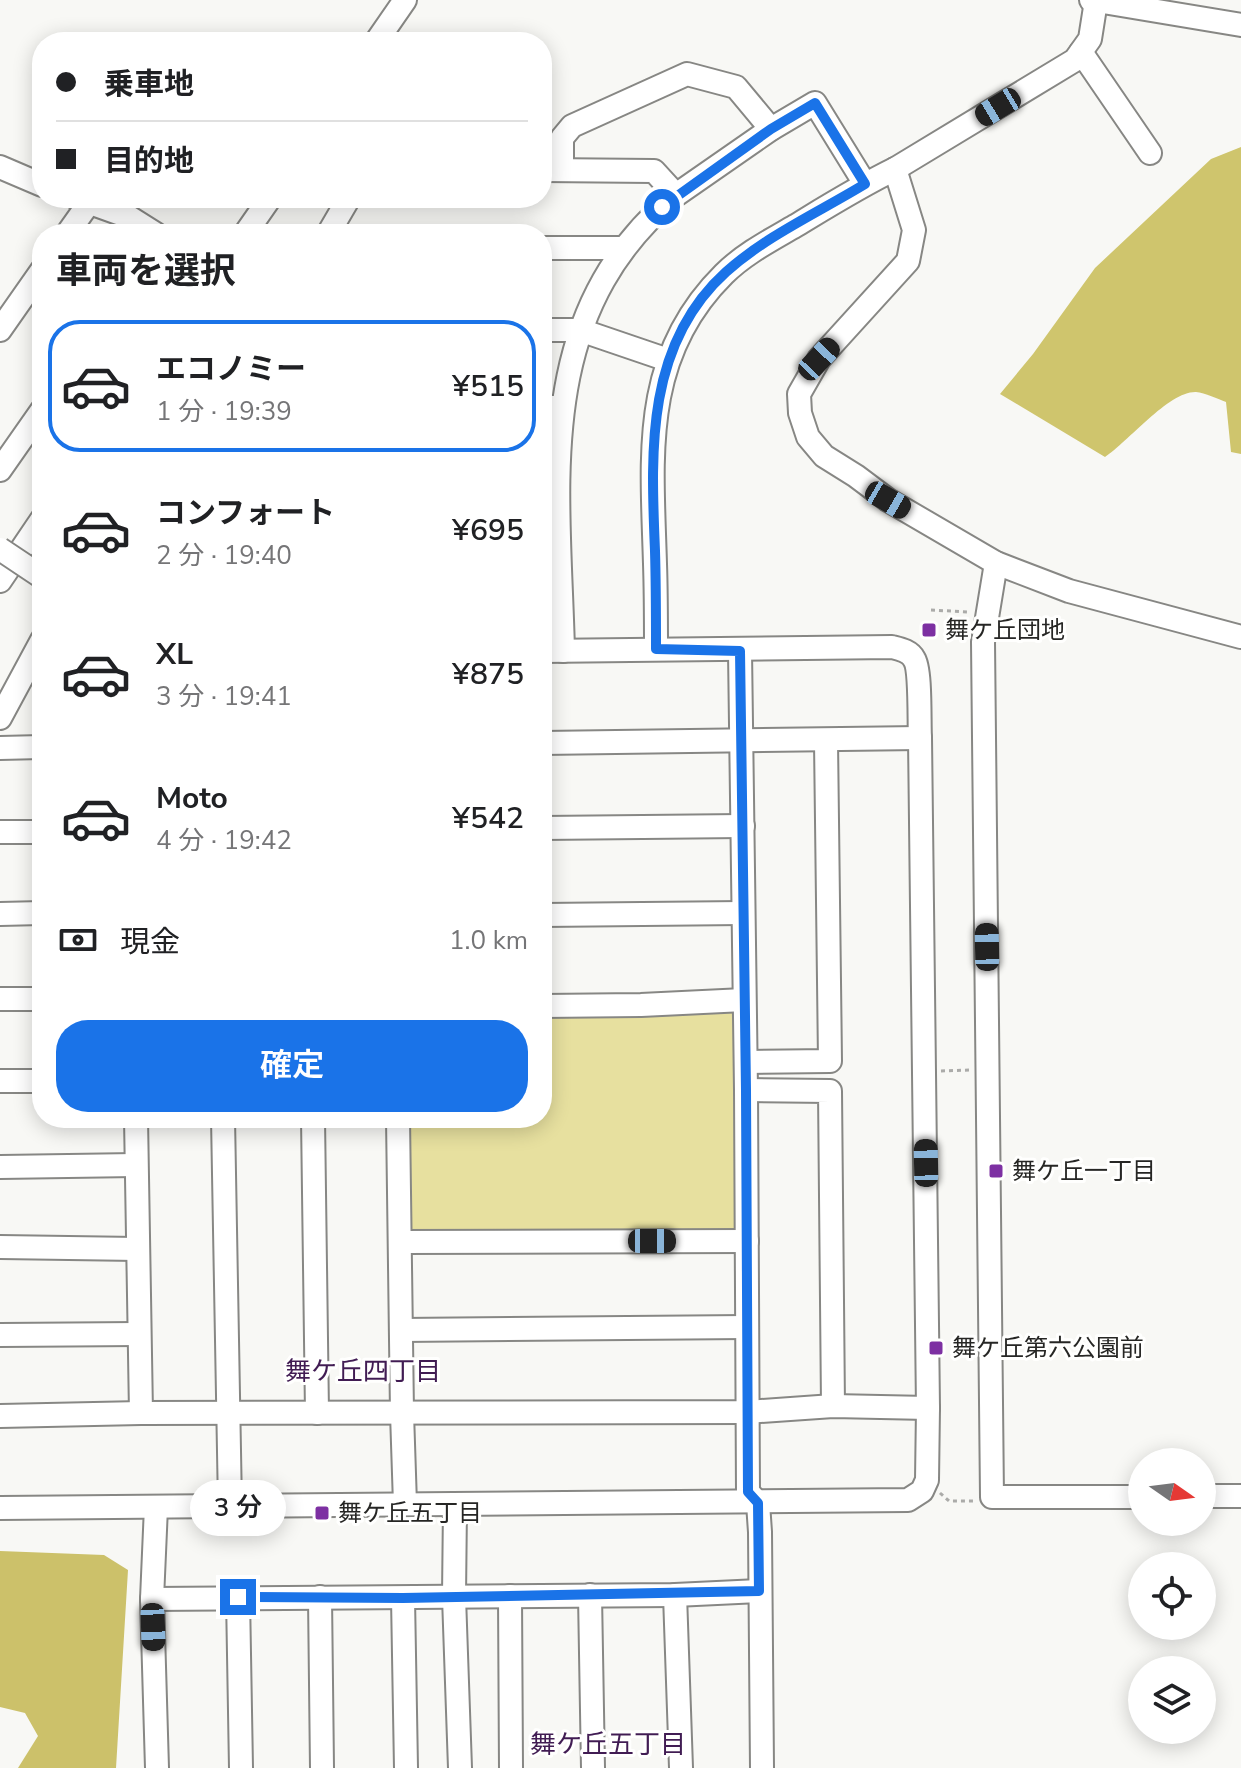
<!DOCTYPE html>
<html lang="ja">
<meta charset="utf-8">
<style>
body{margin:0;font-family:"Nunito Sans","Noto Sans JP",sans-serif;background:#f2f2f2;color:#202124;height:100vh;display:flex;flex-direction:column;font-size:30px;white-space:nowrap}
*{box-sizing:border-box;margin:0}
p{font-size:26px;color:#757577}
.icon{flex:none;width:44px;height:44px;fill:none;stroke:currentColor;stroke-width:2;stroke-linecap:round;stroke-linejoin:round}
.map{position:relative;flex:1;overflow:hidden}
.side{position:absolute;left:32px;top:224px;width:520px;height:904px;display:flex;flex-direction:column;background:#fff;border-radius:32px;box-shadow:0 4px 20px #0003}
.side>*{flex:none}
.hud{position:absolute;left:32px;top:32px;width:520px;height:176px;border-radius:32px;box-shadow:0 4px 20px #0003;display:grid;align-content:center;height:176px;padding:0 24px;background:#fff}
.needle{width:52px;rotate:104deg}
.tools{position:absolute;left:1128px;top:1448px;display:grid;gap:16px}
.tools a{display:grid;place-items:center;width:88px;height:88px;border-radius:50%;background:#fff;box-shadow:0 4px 20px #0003;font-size:40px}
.end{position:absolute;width:36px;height:36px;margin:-18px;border:10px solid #1a73e8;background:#fff;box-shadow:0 0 0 4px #fff}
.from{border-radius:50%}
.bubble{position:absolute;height:56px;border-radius:28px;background:#fff;box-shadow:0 4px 20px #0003;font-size:26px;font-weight:600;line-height:56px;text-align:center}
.car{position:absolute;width:24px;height:48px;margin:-24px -12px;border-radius:10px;box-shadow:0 0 6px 2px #0007;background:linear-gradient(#222 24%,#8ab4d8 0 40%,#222 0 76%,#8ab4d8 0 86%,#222 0)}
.hud b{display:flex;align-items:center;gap:28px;height:76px;font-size:30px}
.hud b+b{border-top:2px solid #e0e0e0}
.hud i{width:20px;height:20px;background:#202124}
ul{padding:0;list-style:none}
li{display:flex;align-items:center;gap:24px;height:132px;margin:0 16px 12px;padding:0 8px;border:4px solid transparent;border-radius:32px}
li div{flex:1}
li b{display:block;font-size:30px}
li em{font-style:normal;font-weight:600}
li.on{border-color:#1a73e8}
li>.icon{width:72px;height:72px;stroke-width:1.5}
h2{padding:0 24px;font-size:36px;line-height:96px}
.pay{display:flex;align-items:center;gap:20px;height:88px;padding:0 24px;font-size:30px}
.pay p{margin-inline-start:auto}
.action{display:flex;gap:16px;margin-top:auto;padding:16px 24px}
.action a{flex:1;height:92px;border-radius:32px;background:#1a73e8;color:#fff;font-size:32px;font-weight:600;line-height:92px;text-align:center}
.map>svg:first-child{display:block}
</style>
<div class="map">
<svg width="1241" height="1768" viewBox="0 0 1241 1768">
<rect width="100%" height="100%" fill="#f8f8f5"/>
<polygon fill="#e7e09f" points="734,1009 736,1230 412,1236 410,1118 542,1118 542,1016"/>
<polygon fill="#ccc16a" points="0,1551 104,1555 128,1570 116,1768 18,1768 38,1736 25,1713 0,1707"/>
<path fill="#cfc56d" d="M1241,147V454L1231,452L1226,402C1218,399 1205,393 1196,392C1169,391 1128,442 1105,457L1000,394L1033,354L1095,268L1211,159Z"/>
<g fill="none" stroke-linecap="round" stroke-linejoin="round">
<g stroke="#878784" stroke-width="26">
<g id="minor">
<polyline points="1091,0 1241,25"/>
<polyline points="376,42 405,0"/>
<polyline points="1081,52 1150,153"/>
<polyline points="0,167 42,185"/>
<polyline points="895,169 914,230 908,261 819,359 799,394 800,413 808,437 824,456 856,476 888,500 996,563 1069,591 1241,637"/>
<polyline points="542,170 654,171 676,195"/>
<polyline points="562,170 562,138 572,126 687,74 736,87 771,129"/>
<polyline points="76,198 129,217 156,234"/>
<polyline points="67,234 89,203"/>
<polyline points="245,234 270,198"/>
<polyline points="328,234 349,198"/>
<polyline points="542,248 624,248"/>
<polyline points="0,330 42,270"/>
<polyline points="542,330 580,330 668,360"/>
<polyline points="542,407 563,407"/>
<polyline points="0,470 42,410"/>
<polyline points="996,563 983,642 992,1497 1142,1497"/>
<polyline points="0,581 42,519"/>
<path d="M656,649C656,621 656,592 655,564C652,457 640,357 724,274C744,254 771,240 795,226C828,206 860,186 895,169L1075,60L1090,39L1096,1"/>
<path d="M563,651C559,483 531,315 676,195L771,129L815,103L865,184"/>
<polyline points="740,651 746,1090 748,1492 758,1503 760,1532 762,1768"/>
<polyline points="0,718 42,640"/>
<polyline points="542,743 920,738"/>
<polyline points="0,748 42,747"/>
<polyline points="542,828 743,826"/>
<polyline points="0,832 42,832"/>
<polyline points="0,914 42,913"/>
<polyline points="542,915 743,913"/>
<polyline points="0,999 42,999"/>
<polyline points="542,1006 641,1005 744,1000"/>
<polyline points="746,1062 830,1061 826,741"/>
<polyline points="0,1081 42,1081"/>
<polyline points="746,1090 830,1091 833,1406"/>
<polyline points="136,1118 141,1413"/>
<polyline points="223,1118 230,1506"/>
<polyline points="313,1118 317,1413"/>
<polyline points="398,1118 402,1413 405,1504"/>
<polyline points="0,1167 136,1165"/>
<polyline points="401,1242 747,1241"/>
<polyline points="0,1247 137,1249"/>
<polyline points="401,1330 747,1327"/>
<polyline points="0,1335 139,1334"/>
<polyline points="0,1416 141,1413 747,1412 833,1406 928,1408"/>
<polyline points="1202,1496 1241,1496"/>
<polyline points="455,1506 454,1597 460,1768"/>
<polyline points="156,1507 152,1599 157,1768"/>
<path d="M0,1508L908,1500L922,1491L927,1480L928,1408L920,738C919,722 921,669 914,659C910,651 900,649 892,647L542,651"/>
<polyline points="590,1595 593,1768"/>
<polyline points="675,1595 681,1768"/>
<polyline points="510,1596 511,1768"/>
<polyline points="238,1597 241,1768"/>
<polyline points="320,1597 322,1768"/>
<polyline points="403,1598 406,1768"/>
<polyline points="152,1599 675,1595 759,1591"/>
</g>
</g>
<g stroke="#ababa9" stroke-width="3" stroke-dasharray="4 4" stroke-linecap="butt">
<polyline points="931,610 968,612"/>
<polyline points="941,1071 969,1070"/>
<polyline points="940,1493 949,1501 973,1501"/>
</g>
<use href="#minor" stroke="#fff" stroke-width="22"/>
<g stroke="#878784" stroke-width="26" stroke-linecap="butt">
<polyline id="minor-bridge" points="0,549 42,577"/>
</g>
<use href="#minor-bridge" stroke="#fff" stroke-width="22"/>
</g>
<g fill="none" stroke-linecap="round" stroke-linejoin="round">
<path stroke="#1a73e8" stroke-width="10" d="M238,1597L403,1598L759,1591L758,1503L748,1492L746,1090L740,651L656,649C656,616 656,584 655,551C651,453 645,345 726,272C766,236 819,212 865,184L815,103L771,129L662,207"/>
</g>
<g fill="#7d30a2" stroke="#fffffe" stroke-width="3">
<rect x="921" y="622" width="16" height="16" rx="4"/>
<rect x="988" y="1163" width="16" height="16" rx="4"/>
<rect x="928" y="1340" width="16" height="16" rx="4"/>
<rect x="314" y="1505" width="16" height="16" rx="4"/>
</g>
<g text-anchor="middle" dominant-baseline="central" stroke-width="6" stroke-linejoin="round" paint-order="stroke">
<g font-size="24" fill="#262624" stroke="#fffffe" text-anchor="start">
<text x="945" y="630">舞ケ丘団地</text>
<text x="1012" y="1171">舞ケ丘一丁目</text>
<text x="952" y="1348">舞ケ丘第六公園前</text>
<text x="338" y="1513">舞ケ丘五丁目</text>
</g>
<g font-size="26" fill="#411c53" stroke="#fffffe">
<text x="363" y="1371">舞ケ丘四丁目</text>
<text x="608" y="1744">舞ケ丘五丁目</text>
</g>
</g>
</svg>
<div class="tools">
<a><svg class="needle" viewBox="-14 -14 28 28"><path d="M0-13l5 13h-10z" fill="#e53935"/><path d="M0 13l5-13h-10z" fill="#757577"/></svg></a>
<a><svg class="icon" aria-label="locate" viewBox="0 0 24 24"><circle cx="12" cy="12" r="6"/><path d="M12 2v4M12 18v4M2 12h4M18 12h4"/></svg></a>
<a><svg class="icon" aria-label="layers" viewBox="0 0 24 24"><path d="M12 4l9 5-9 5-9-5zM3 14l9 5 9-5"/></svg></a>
</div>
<i class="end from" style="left:662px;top:207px"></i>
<i class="end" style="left:238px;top:1597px"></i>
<div class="bubble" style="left:190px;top:1480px;width:96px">3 分</div>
<i class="car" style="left:998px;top:107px;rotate:239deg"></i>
<i class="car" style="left:819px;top:359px;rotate:43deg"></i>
<i class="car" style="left:888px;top:500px;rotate:120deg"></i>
<i class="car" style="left:987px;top:947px;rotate:359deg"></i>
<i class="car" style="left:926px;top:1163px;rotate:359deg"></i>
<i class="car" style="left:652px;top:1241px;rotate:90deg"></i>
<i class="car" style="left:153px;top:1627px;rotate:178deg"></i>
<div class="hud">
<b><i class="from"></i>乗車地</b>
<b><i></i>目的地</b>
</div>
<section class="side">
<h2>車両を選択</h2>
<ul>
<li class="on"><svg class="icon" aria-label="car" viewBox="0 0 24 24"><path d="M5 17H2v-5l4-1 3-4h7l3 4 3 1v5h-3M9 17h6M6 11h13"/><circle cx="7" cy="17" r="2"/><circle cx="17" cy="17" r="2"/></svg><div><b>エコノミー</b><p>1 分 · 19:39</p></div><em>¥515</em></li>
<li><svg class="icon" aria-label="car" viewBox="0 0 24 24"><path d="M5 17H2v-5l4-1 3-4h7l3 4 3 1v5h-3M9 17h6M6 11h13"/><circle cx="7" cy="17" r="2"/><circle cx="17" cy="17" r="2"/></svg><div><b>コンフォート</b><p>2 分 · 19:40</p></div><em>¥695</em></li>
<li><svg class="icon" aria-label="car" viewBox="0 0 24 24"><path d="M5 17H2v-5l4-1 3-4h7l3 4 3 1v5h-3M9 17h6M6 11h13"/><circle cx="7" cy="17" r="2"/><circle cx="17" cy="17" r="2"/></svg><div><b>XL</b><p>3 分 · 19:41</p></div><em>¥875</em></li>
<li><svg class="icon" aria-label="car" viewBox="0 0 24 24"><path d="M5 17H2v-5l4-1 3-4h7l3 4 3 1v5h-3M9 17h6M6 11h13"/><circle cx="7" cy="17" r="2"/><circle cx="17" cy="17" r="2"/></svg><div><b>Moto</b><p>4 分 · 19:42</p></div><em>¥542</em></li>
</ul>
<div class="pay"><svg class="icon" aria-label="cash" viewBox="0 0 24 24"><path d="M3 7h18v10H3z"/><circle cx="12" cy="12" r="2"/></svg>現金<p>1.0 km</p></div>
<div class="action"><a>確定</a></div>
</section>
</div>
